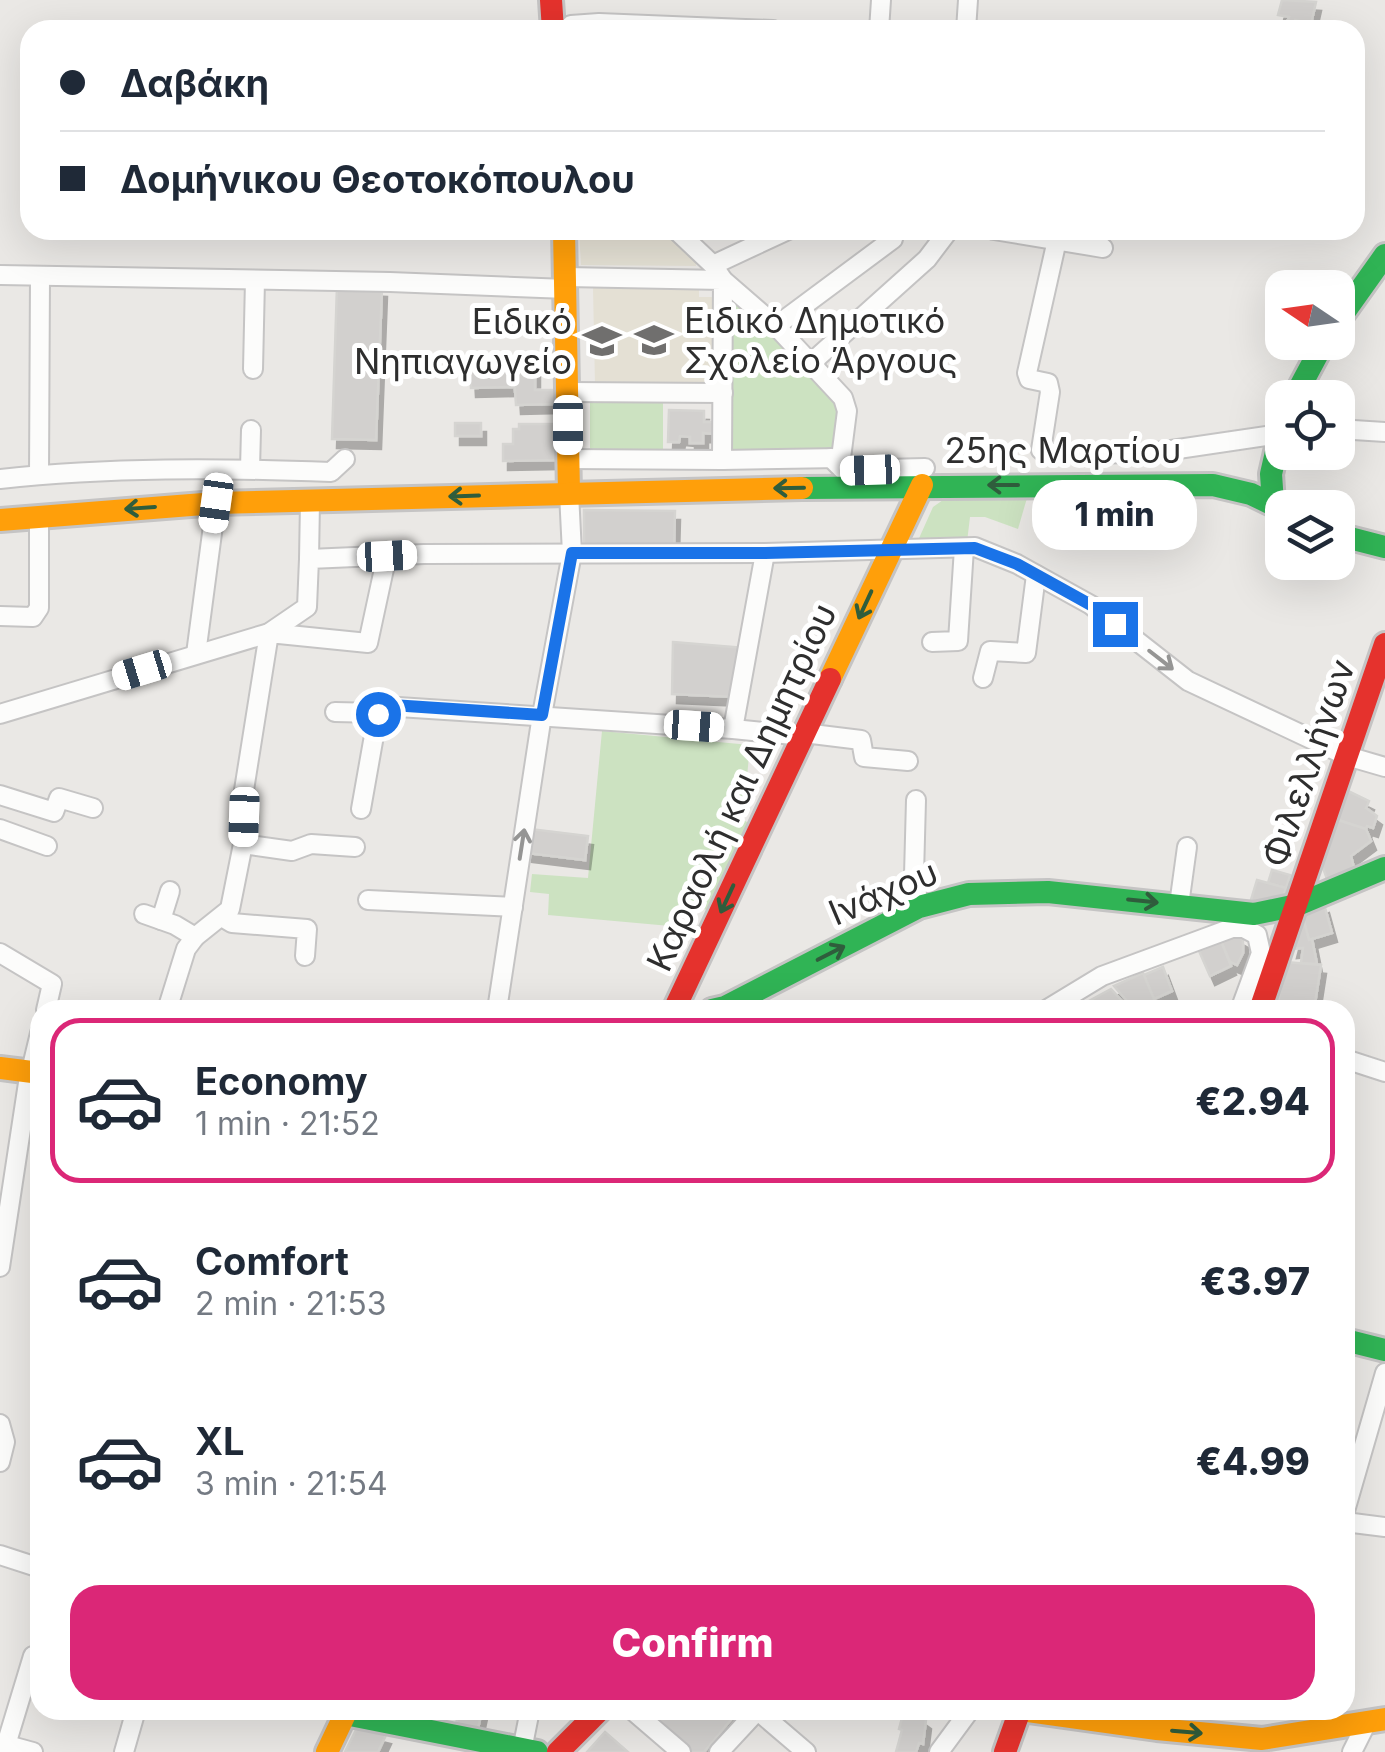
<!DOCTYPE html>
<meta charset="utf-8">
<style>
body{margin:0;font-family:Inter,sans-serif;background:#f6f6f7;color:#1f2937;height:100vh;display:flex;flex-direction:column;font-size:38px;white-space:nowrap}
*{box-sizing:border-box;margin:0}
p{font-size:32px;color:#747a83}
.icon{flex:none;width:55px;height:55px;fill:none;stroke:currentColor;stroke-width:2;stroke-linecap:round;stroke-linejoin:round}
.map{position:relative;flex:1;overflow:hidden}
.panel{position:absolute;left:30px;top:1000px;width:1325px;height:720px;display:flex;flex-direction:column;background:#fff;border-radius:30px;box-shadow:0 10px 40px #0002}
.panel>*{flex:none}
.guide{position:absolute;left:20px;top:20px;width:1345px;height:220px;border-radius:30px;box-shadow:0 10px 40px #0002;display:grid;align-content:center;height:220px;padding:0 40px;background:#fff}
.needle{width:65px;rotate:283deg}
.tools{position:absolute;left:1265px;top:270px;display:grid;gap:20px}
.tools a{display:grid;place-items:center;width:90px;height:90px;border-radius:20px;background:#fff;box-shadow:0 10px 40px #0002;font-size:50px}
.end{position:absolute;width:45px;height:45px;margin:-22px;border:12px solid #1a73e8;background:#fff;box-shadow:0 0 0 5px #fff}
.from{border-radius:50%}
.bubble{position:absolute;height:70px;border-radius:30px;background:#fff;box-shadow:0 10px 40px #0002;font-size:32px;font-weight:800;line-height:70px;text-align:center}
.car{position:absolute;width:30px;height:60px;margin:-30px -15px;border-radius:12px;box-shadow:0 0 8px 2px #0007;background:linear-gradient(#fff 24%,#345 0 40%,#fff 0 76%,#345 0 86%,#fff 0)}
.guide b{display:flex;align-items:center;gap:35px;height:95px;font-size:38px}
.guide b+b{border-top:2px solid #e0e1e3}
.guide i{width:25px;height:25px;background:#1f2937}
ul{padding:18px 0 0;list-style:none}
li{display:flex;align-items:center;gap:30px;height:165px;margin:0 20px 15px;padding:0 20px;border:5px solid transparent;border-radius:30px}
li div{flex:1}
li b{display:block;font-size:38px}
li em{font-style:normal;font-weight:800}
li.on{border-color:#db2777}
li>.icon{width:90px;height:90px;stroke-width:1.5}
.action{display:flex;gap:20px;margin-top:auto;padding:20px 40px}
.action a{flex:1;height:115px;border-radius:30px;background:#db2777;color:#fff;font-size:40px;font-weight:800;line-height:115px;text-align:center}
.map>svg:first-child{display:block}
</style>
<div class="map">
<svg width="1385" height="1752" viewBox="0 0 1385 1752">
<defs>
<filter id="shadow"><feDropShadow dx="5" dy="9" stdDeviation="0" flood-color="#0004"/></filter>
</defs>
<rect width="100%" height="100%" fill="#eae8e5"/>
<g fill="#e4e0d4">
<polygon points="579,230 662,230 696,260 696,266 581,265"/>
<polygon points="699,286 699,297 713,297 715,383 595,385 593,288"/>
</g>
<g fill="#cce2c1">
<polygon points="728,289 808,366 842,411 837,453 728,453"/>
<rect x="590" y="398" width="73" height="56"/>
<polygon points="1027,498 1018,529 985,517 970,517 967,542 916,545 933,507 943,500"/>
<polygon points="602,731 750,745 743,820 753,825 713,913 683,899 670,926 548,915 549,894 530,892 532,874 588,878"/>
</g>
<g fill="#d2d0ce" stroke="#d5d4d1" stroke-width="2.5" filter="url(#shadow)">
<polygon points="1282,0 1316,2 1311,24 1295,20 1294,23 1287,22 1289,17 1278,15"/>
<polygon points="337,286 382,288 376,440 332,439"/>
<polygon points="513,358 535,358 535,390 554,390 555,404 516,405"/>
<polygon points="513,370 514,387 471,388 470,371"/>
<polygon points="669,410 704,411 704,422 714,422 713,434 703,433 703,443 690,443 690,437 680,436 679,442 668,442"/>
<rect x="455" y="423" width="26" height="13"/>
<polygon points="519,424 556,424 556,460 503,461 503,444 513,444 513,429 519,429"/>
<polygon points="584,510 675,511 674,546 584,545"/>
<polygon points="673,642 744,648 735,697 672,694"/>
<polygon points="1348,791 1369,801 1366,808 1377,816 1373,828 1367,826 1366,829 1338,820"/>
<polygon points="1338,820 1366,829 1371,841 1351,856 1355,872 1328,882 1322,865"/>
<polygon points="530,829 588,836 585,860 527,853"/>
<polygon points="1272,870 1290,875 1286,888 1268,883"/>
<polygon points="1257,880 1286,888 1281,903 1250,903"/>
<polygon points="1324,904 1332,933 1309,940 1301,911"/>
<polygon points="1304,921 1309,940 1312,939 1317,964 1301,963 1303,948 1292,949 1299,922"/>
<polygon points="1238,936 1243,939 1243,953 1237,965 1230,962 1221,941"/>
<polygon points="1221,941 1231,966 1210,976 1199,951"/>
<polygon points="1285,962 1321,965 1314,1010 1278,1003"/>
<polygon points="1163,967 1172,991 1154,999 1144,975"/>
<polygon points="1143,973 1156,1004 1135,1010 1114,986"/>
<polygon points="1111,989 1130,1010 1076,1008"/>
<polygon points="459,1710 482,1710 477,1733 455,1729"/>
<polygon points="656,1710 683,1710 692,1717 698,1710 739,1710 704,1752 690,1752 650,1718"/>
<polygon points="915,1712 926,1720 923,1744 919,1743 916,1752 896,1752 902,1730 899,1729 902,1718"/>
<polygon points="357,1728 386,1735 378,1752 345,1752"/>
<polygon points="605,1732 628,1752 587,1752"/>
</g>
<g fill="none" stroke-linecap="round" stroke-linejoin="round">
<g stroke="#c5c4c4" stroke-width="22">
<g id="street">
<polyline points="567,30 571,25 599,23 773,30"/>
<polyline points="879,30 881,0"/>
<polyline points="966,30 968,0"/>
<polyline points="676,230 713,265 723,280 776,326 843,398 847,411 841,458 722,460"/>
<polyline points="994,230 1103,248"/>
<polyline points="1057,240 1027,373 1029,379 1048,383 1050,392 1041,450 1047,454 1151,453 1280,434"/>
<polyline points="713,265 788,230"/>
<polyline points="0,275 390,282 567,289"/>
<polyline points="566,277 723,280 722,460 568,459"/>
<polyline points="776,326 893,239"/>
<polyline points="811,363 927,259 949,230"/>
<polyline points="253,369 255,280"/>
<polyline points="569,392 723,393"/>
<polyline points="1338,429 1385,432"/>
<polyline points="831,458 843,470 925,468"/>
<polyline points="250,469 251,430"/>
<polyline points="39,475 40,276"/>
<path d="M0,479C109,467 222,468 331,472L345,459"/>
<polyline points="309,559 310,502"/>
<polyline points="0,616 33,617 39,608 39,516"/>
<polyline points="932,642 958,641 964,548"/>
<polyline points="196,654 216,503"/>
<polyline points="983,678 990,651 1026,653 1036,575"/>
<polyline points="335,712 378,713"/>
<polyline points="0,714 269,633 307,607 309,559 424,554 765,553 975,547 1017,564 1091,605 1188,681 1347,756 1385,767"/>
<polyline points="733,729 765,553"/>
<polyline points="804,733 861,740 864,757 908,761"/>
<polyline points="0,795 54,812 59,798 93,808"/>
<polyline points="916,800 914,875 919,907"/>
<polyline points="361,809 378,713 383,706 733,729 803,736"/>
<polyline points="0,829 47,846"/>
<polyline points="243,844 292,851 311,844 355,847"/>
<polyline points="368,900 513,907"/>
<polyline points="1179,905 1187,847"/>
<polyline points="144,914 175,925 195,937"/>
<polyline points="222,917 232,923 307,929 305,956"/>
<polyline points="161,920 170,891"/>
<polyline points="0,953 52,984 46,1010"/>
<polyline points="167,1010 186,949 195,937 230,909 243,844 244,790 269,633 368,643 387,555"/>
<polyline points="497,1010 542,715 572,553 569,493"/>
<polyline points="1046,1010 1102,976 1232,928 1244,928 1257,935 1261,953 1240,1010"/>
<polyline points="1345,1059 1385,1072"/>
<polyline points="0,1267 28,1083 40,1033"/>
<polyline points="0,1424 5,1442 0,1462"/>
<polyline points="1345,1511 1385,1373"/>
<polyline points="1345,1522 1385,1527"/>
<polyline points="0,1555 40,1568"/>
<polyline points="632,1710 681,1752"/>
<polyline points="758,1711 806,1752"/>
<polyline points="0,1743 33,1752"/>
<polyline points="6,1745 33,1656"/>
<polyline points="522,1750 530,1710"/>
<polyline points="124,1752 136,1710"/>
<polyline points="719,1752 758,1710"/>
<polyline points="939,1752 970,1710"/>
<polyline points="1352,1752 1367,1722"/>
</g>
</g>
<g stroke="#c5c4c4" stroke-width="28">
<g id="fast">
<polyline points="1338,321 1385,255"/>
<polyline points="1294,398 1324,342"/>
<polyline points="802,488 1213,485 1251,494 1282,509"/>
<polyline points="1273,503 1271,474 1282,426"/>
<polyline points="1338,535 1385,547"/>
<polyline points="712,1010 725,1007 919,907 969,894 1048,892 1254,914 1297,905 1385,868"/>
<polyline points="1345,1340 1385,1350"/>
<polyline points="345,1714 537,1752"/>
</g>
</g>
<g stroke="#c5c4c4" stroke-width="28">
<g id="slow">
<polyline points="564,230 569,493"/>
<polyline points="0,520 216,503 802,488"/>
<polyline points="830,679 922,485"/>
<polyline points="0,1068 40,1073"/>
<polyline points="1021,1710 1157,1729 1262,1739 1385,1719"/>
<polyline points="327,1752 347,1710"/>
</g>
</g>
<g stroke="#c5c4c4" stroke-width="28">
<g id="jam">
<polyline points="551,0 553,30"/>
<polyline points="674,1010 830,679"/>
<polyline points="1260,1010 1385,644"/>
<polyline points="558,1752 600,1710"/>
<polyline points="1005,1752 1020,1710"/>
</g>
</g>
<use href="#street" stroke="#fcfcfb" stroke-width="18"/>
<use href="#fast" stroke="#30b455" stroke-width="22"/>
<use href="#slow" stroke="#ff9f0a" stroke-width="22"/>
<use href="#jam" stroke="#e5322d" stroke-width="22"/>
</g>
<defs><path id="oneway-shaft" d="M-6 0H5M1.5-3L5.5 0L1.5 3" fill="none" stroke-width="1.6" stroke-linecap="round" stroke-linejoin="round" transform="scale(2.5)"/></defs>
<g stroke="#2f5d3c">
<use href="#oneway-shaft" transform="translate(1003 485) rotate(-180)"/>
<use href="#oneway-shaft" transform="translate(789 488) rotate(179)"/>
<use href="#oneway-shaft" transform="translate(464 496) rotate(178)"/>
<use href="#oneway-shaft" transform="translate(140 508) rotate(176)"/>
<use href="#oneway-shaft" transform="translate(865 605) rotate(115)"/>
<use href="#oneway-shaft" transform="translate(727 899) rotate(115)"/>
<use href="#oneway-shaft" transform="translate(1143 901) rotate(6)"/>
<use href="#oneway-shaft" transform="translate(831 953) rotate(-27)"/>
<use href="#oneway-shaft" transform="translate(1187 1732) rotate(5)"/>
</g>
<g stroke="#959594">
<use href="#oneway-shaft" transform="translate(1161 660) rotate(38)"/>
<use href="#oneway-shaft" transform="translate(522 844) rotate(-81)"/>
</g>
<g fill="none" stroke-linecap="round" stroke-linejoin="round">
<polyline stroke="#1a73e8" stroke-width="12" points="378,714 383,706 392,705 542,715 572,553 765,553 975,548 1017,564 1091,605 1115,624"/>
</g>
<defs>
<g id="school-bare" transform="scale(3)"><path d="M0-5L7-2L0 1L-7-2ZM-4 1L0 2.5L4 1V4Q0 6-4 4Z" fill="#706f6e" stroke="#fff" stroke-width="2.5" paint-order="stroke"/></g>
</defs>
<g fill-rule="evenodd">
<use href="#school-bare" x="654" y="340"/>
<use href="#school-bare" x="602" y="341"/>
</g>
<g text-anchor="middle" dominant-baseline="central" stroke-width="10" stroke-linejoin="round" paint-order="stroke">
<g font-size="35" fill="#2e2e2e" stroke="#fff" text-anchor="start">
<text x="684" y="320">Ειδικό Δημοτικό<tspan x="684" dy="40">Σχολείο Άργους</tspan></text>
<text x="572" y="321" text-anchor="end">Ειδικό<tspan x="572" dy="40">Νηπιαγωγείο</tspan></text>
</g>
<g font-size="35" fill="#2e2e2e" stroke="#fff">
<text x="1063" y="450">25ης Μαρτίου</text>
<text transform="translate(1308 763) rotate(-71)">Φιλελλήνων</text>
<text transform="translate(741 787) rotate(-65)">Καραολή και Δημητρίου</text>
<text transform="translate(883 892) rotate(-23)">Ινάχου</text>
</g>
</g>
</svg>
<div class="tools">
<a><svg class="needle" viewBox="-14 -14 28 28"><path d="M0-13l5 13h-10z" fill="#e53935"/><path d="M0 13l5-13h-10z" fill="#747a83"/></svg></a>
<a><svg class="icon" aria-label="locate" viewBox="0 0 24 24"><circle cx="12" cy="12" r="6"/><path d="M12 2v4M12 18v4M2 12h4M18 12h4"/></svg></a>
<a><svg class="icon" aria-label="layers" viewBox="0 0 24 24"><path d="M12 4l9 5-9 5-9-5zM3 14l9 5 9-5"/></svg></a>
</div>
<i class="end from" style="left:378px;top:714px"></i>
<i class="end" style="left:1115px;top:624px"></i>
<div class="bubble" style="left:1032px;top:480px;width:165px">1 min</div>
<i class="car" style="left:568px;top:425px;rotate:180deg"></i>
<i class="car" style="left:870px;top:470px;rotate:268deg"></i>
<i class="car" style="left:216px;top:503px;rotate:188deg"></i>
<i class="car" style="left:387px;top:556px;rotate:87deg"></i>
<i class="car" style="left:142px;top:670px;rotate:253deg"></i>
<i class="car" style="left:694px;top:726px;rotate:94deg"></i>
<i class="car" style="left:244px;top:817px;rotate:182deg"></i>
<div class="guide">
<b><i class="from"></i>Δαβάκη</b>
<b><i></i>Δομήνικου Θεοτοκόπουλου</b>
</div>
<section class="panel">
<ul>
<li class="on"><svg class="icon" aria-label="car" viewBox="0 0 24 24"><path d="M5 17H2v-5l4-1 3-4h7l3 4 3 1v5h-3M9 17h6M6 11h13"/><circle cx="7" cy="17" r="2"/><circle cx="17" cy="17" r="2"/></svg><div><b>Economy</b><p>1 min · 21:52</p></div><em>€2.94</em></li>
<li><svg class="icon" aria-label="car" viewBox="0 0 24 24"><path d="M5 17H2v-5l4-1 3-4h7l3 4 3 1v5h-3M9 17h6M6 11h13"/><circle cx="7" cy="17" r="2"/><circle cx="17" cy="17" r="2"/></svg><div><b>Comfort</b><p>2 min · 21:53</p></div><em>€3.97</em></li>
<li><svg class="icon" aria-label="car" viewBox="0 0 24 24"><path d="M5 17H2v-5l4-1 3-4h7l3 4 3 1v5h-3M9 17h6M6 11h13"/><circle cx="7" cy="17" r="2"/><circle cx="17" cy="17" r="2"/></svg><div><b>XL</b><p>3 min · 21:54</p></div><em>€4.99</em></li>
</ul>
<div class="action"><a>Confirm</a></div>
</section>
</div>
